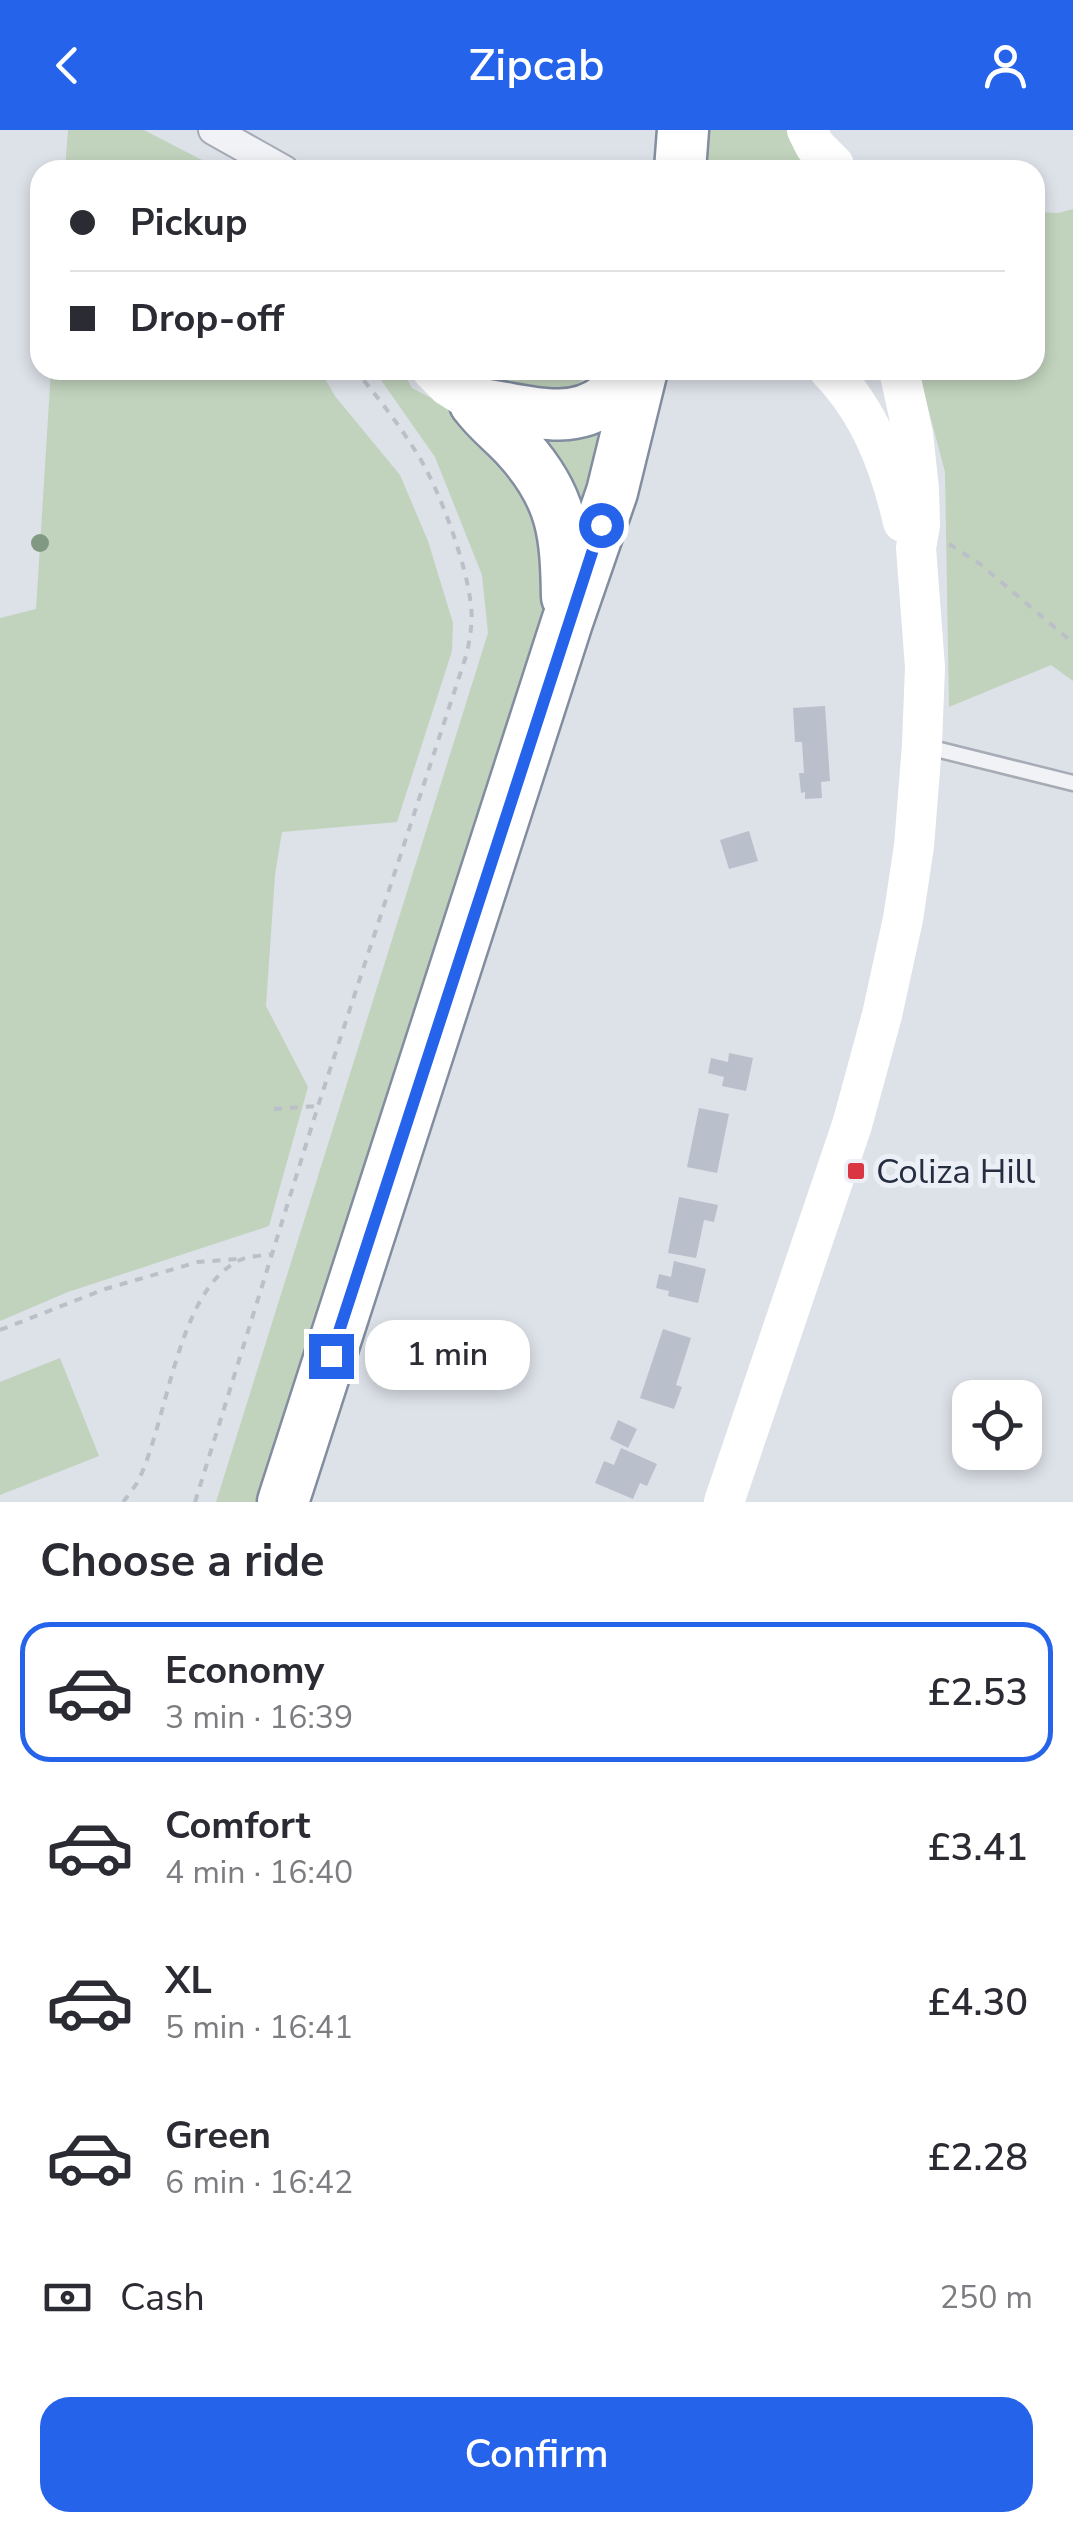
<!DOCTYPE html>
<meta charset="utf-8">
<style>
body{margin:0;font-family:"Nunito Sans",sans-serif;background:#f2f2f3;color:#2b2b33;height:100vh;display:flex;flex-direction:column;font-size:38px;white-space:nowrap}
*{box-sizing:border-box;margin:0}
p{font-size:32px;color:#7c7c81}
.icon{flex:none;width:55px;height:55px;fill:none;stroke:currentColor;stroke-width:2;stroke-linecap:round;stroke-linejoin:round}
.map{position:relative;height:1372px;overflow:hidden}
.sheet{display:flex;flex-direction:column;background:#fff;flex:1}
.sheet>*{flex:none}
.banner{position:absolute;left:30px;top:30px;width:1015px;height:220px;border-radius:30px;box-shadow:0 5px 15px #0003;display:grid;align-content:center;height:220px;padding:0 40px;background:#fff}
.fabs{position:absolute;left:952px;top:1250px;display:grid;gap:20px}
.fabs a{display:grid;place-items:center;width:90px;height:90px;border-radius:20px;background:#fff;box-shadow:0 5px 15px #0003;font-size:50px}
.end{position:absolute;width:45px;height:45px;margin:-22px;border:12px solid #2563eb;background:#fff;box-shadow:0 0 0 5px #fff}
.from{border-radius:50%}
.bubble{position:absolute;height:70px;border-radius:30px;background:#fff;box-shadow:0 5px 15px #0003;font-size:32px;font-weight:600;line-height:70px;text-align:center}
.banner b{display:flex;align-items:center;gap:35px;height:95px;font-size:38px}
.banner b+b{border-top:2px solid #e1e1e2}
.banner i{width:25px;height:25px;background:#2b2b33}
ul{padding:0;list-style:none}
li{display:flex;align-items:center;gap:30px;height:140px;margin:0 20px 15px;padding:0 20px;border:5px solid transparent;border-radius:30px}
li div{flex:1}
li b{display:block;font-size:38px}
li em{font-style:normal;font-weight:600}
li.active{border-color:#2563eb}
li>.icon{width:90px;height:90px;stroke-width:1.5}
h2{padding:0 40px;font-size:45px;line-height:120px}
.pay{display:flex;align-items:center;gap:25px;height:110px;padding:0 40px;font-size:38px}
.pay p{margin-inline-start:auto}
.button{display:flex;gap:20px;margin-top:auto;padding:20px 40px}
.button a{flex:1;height:115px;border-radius:30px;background:#2563eb;color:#fff;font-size:40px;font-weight:600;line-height:115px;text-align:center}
header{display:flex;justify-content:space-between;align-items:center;height:130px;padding:0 40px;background:#2563eb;color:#fff;font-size:45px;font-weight:600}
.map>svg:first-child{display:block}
</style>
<header><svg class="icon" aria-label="back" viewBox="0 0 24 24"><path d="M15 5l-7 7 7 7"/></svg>Zipcab<svg class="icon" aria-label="person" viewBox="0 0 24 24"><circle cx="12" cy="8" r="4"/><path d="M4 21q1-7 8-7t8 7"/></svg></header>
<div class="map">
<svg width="1073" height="1372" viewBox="0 0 1073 1372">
<rect width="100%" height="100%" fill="#dde1e8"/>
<g fill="#c1d3bd">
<polygon points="68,0 144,0 221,40 65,40"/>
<polygon points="700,0 802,0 817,40 695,40"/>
<polygon points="1073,79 1073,551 1051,535 949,577 945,342 918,240 1035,240 1035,82 1058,83"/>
<polygon points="51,240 320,240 335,266 400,345 428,411 453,493 452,521 397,692 282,702 275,745 266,876 308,957 269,1096 68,1162 0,1191 0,488 36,479"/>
<polygon points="374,240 402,240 412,258 471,289 503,315 557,442 526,537 450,792 262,1372 216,1372 488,503 482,445 435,327"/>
<polygon points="465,240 599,240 564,262 499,252"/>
<polygon points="507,286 604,293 581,374 576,378"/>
<polygon points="60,1228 99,1326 0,1365 0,1252"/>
</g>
<g fill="#babfcc">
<polygon points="825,576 830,651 821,652 822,668 805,669 805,662 801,663 799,643 804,643 802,612 795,612 793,578"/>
<polygon points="749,701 758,731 729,739 720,710"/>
<polygon points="729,923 753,928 746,961 722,956 724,947 708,943 711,928 728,932"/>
<polygon points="699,978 729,984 717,1043 687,1037"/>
<polygon points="679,1067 718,1075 714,1092 704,1090 696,1128 668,1123"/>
<polygon points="674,1131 706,1139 698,1173 668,1166 669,1161 656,1158 659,1144 671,1147"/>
<polygon points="663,1199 691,1208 676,1255 682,1257 674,1279 640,1268"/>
<polygon points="618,1290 637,1299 628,1318 610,1309"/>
<polygon points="621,1318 657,1334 647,1356 640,1353 633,1369 595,1353 604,1331 614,1335"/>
</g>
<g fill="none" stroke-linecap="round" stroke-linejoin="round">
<g stroke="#a6abb6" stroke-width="19">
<polyline id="lane" points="928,617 1073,653"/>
</g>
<g stroke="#a6abb6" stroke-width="32">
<polyline id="street" points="213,0 284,40"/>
</g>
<g stroke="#838da0" stroke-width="55">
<g id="highway">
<polyline points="680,40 683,0"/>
<path d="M475,273C488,291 505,303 519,319C563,368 566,405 567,467"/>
<path d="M475,273C520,278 569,299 608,268C619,260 628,249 638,240"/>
<polyline points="283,1372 567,492 612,362 642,240"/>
</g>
</g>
<g stroke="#bbbfc7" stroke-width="4" stroke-dasharray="8 8" stroke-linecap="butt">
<polyline points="949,414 980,434 1073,513"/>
<polyline points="274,979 318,976"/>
<polyline points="0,1200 105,1159 198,1132 237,1129"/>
<path d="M123,1372C128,1366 133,1359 137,1353C168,1294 176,1160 240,1130C249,1126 261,1126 270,1124"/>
<path d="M195,1372L318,976L467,523C470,507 473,492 471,476C467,435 439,357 416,322C398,293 377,266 355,240"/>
</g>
<use href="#lane" stroke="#f0f2f6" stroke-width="14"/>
<use href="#street" stroke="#f0f2f6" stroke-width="28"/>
<g stroke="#fff" stroke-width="40">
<polyline points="807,0 815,16 834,35"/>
<polyline points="432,240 448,256 475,273"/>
<path d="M829,240C870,282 890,336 903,392"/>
<polyline points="724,1372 852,995 882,885 903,789 914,716 922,615 925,537 916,418 920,395 919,359 913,304 899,240"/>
</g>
<use href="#highway" stroke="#fff" stroke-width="50"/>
</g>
<circle fill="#819883" cx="40" cy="413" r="9"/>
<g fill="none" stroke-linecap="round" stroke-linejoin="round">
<polyline stroke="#2563eb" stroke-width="12" points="331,1226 601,395"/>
</g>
<rect fill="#da3543" stroke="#ecf0f6" stroke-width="4" x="846" y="1031" width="20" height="20" rx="5"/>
<g text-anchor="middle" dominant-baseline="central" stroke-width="10" stroke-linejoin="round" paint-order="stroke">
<g font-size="35" fill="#252d40" stroke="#ecf0f6" text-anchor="start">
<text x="876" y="1041">Coliza Hill</text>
</g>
</g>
</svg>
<div class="fabs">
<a><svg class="icon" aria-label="locate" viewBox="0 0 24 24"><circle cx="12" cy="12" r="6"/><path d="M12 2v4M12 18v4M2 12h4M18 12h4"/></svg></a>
</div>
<i class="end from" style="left:601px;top:395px"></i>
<i class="end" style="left:331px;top:1226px"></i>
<div class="bubble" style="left:365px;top:1190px;width:165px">1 min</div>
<div class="banner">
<b><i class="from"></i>Pickup</b>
<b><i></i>Drop-off</b>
</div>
</div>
<section class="sheet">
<h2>Choose a ride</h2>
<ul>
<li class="active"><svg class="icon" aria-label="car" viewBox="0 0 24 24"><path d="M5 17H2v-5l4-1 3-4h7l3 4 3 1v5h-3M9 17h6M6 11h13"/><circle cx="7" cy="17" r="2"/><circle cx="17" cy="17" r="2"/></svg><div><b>Economy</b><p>3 min · 16:39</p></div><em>£2.53</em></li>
<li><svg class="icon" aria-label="car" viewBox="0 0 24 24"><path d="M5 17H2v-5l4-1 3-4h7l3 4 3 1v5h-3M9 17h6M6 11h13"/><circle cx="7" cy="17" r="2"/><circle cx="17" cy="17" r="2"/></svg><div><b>Comfort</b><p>4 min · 16:40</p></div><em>£3.41</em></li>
<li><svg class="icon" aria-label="car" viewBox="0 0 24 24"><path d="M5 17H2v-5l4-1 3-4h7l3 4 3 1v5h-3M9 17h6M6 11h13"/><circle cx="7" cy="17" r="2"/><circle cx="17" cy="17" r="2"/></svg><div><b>XL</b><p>5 min · 16:41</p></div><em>£4.30</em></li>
<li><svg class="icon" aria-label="car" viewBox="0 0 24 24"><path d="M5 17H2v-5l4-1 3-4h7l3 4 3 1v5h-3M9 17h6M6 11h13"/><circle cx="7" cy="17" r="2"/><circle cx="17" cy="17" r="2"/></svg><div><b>Green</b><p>6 min · 16:42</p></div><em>£2.28</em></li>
</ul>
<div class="pay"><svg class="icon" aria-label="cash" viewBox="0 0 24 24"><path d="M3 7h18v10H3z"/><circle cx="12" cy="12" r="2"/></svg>Cash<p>250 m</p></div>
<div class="button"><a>Confirm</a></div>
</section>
